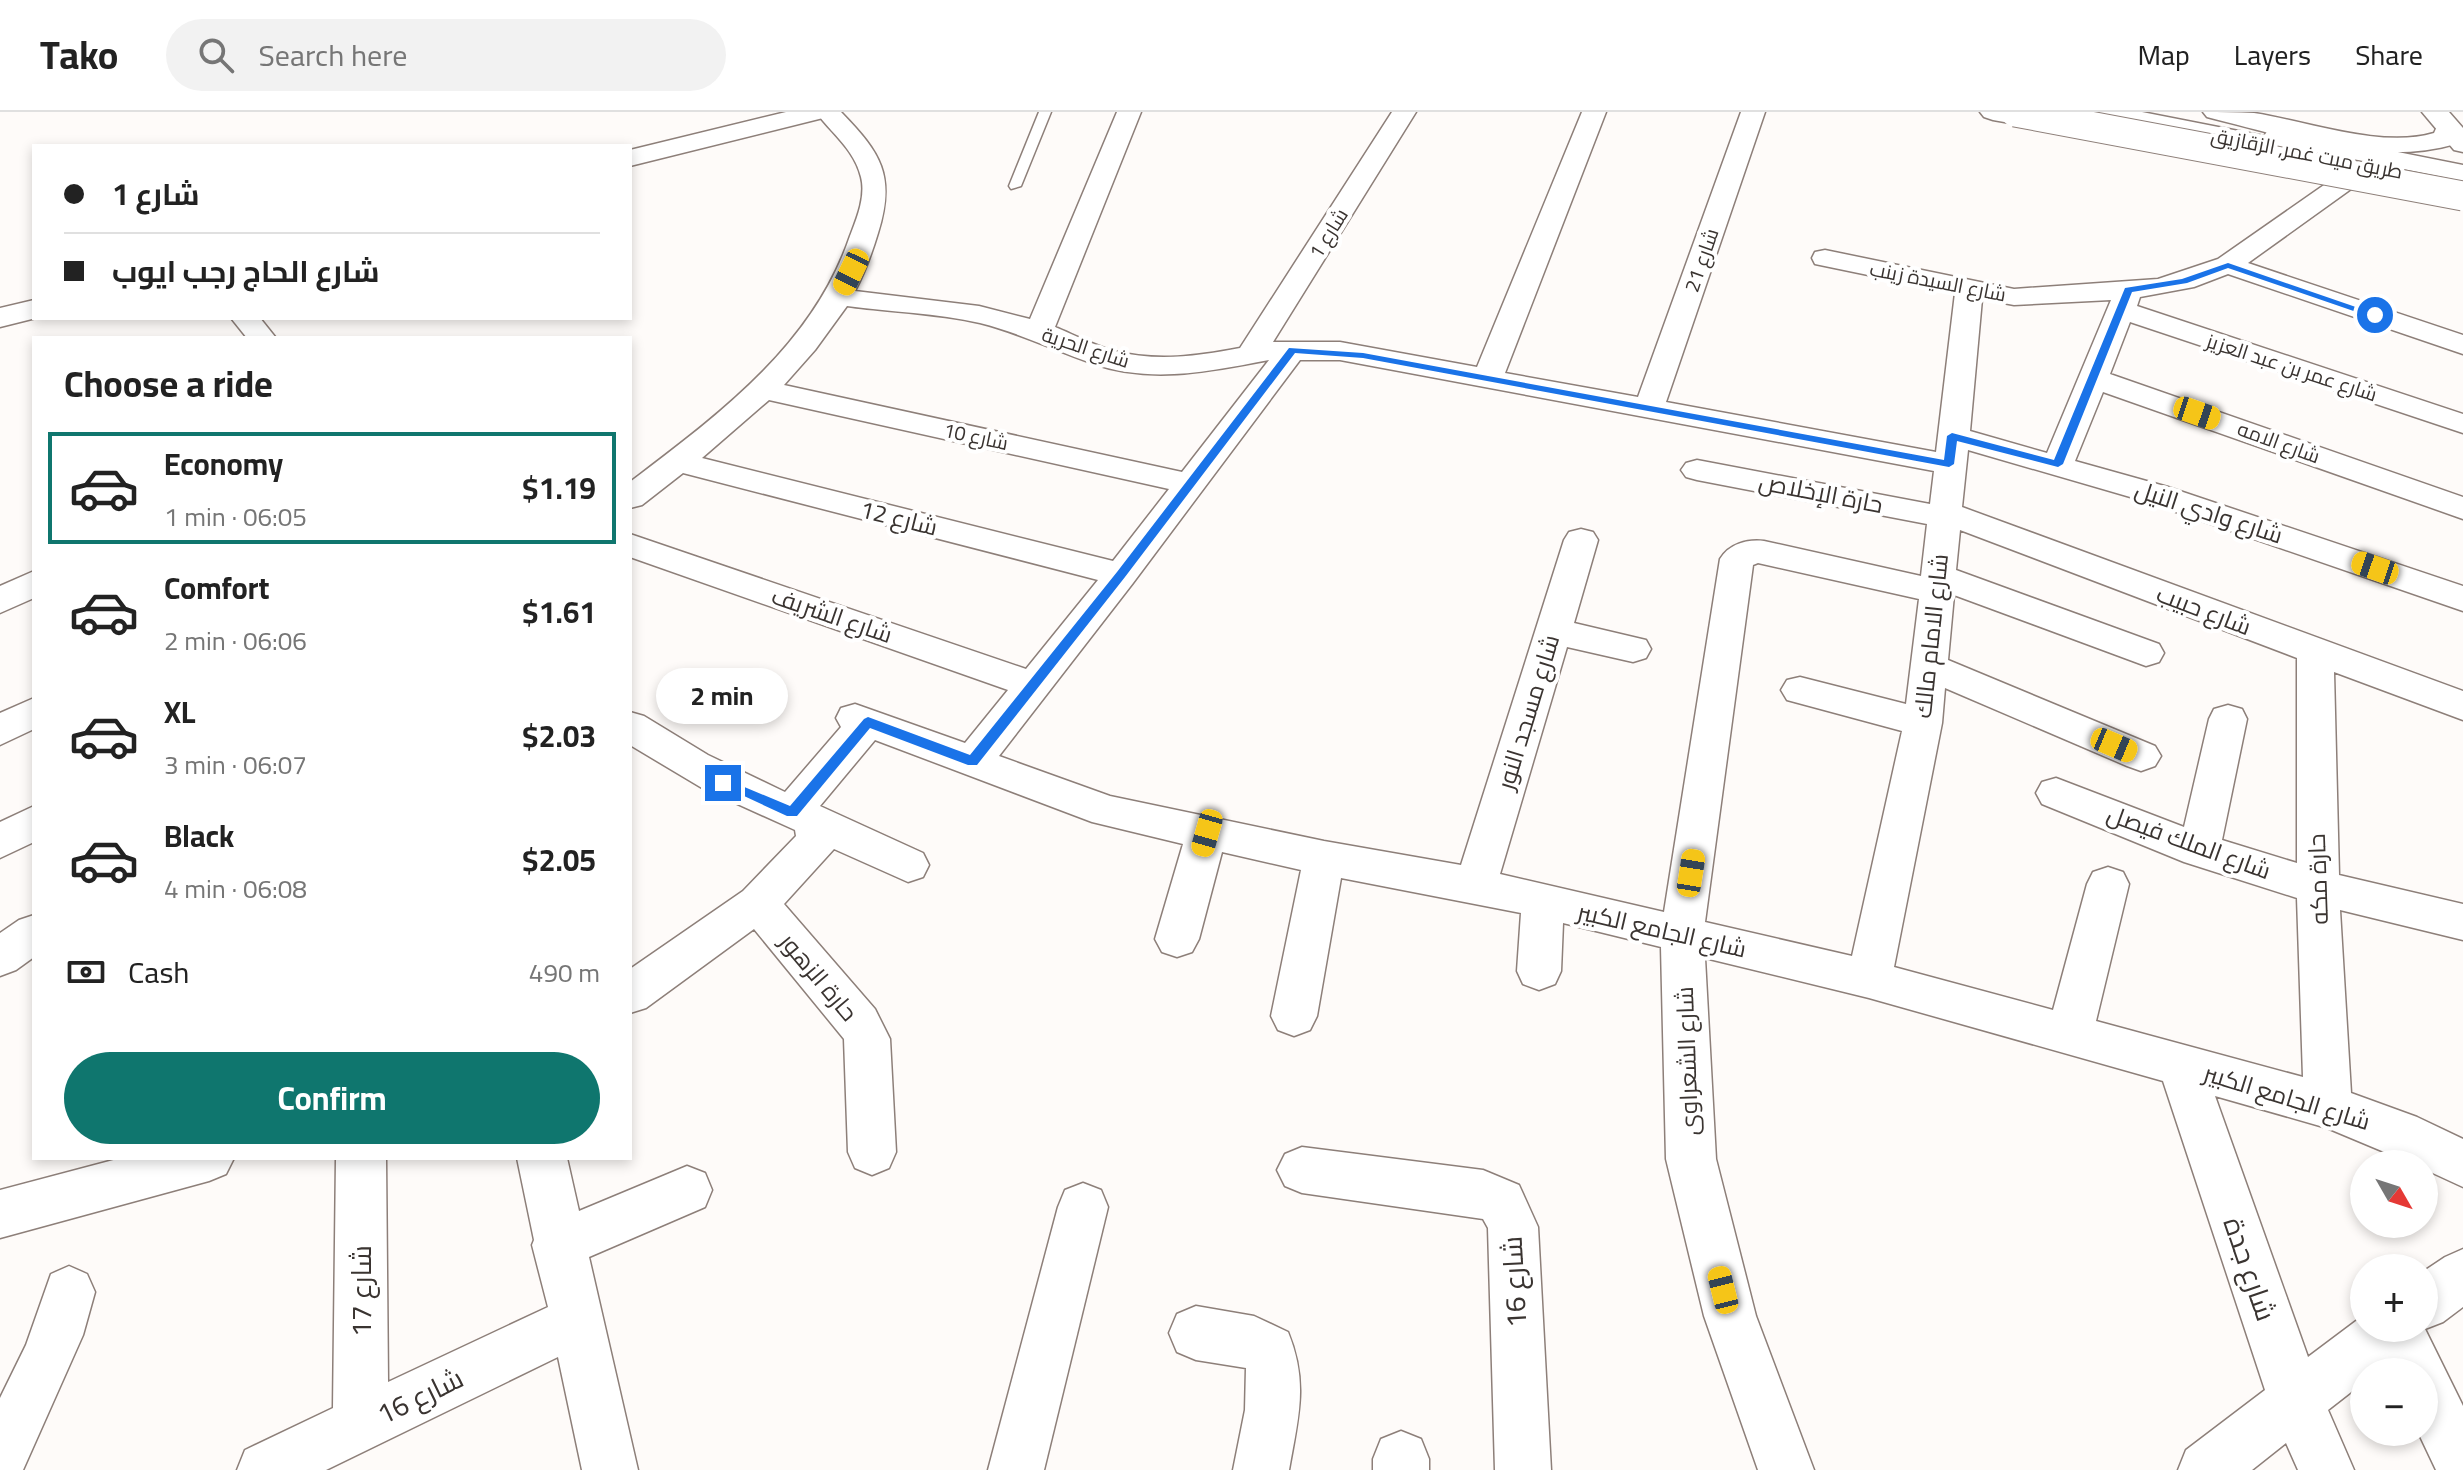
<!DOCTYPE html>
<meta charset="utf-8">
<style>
body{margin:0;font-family:Georgia,Cairo,serif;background:#f2f2f2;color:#222;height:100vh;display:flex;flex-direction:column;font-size:30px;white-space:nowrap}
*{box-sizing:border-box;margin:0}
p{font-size:26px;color:#767676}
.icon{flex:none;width:44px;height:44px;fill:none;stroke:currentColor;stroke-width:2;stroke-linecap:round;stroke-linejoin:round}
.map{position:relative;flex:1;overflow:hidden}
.side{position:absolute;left:32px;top:224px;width:600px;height:824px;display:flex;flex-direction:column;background:#fff;border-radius:0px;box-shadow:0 4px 12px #0003}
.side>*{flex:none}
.banner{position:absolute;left:32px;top:32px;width:600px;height:176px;border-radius:0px;box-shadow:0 4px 12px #0003;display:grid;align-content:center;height:176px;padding:0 32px;background:#fff}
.needle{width:52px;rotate:129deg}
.fabs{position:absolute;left:2350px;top:1038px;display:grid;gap:16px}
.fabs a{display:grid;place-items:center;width:88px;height:88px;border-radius:50%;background:#fff;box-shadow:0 4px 12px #0003;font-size:40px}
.end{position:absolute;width:36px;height:36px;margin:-18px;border:10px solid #1a73e8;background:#fff;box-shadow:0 0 0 4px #fff}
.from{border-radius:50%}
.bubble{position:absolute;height:56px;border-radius:28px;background:#fff;box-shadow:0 4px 12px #0003;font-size:26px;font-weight:700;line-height:56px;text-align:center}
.car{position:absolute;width:24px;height:48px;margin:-24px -12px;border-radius:10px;box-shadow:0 0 6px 2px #0007;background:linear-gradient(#f5c518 24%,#345 0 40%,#f5c518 0 76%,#345 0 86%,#f5c518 0)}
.banner b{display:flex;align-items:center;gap:28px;height:76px;font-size:30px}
.banner b+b{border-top:2px solid #e0e0e0}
.banner i{width:20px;height:20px;background:#222}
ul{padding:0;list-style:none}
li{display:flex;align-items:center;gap:24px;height:112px;margin:0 16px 12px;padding:0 16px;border:4px solid transparent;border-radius:0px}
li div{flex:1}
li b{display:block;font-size:30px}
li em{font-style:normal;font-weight:700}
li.selected{border-color:#0f766e}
li>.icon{width:72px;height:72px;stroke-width:1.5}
h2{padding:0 32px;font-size:36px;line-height:96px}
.pay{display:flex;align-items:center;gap:20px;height:88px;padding:0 32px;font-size:30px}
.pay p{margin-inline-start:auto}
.cta{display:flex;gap:16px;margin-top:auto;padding:16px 32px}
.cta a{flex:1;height:92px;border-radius:48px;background:#0f766e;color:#fff;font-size:32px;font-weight:700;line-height:92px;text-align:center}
header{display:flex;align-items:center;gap:48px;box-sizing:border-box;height:112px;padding:0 40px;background:#fff;border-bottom:2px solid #e0e0e0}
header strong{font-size:38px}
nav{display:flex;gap:44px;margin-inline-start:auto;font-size:28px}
.search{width:560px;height:72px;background:#f2f2f2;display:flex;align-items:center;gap:20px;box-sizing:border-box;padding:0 28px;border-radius:44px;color:#767676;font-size:30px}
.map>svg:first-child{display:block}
</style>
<header>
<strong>Tako</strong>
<div class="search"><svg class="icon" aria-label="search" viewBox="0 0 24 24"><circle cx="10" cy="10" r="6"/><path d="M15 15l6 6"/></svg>Search here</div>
<nav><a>Map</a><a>Layers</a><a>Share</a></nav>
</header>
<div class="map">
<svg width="2463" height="1358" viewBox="0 0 2463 1358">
<rect width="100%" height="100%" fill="#fefbf9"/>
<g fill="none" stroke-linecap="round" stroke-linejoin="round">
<g stroke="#8d7f79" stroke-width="3">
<polygon id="lane" points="1039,0 1051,0 1021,74 1011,77 1009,74"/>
</g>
<g stroke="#8d7f79" stroke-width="3">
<g id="street">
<path d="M816,0H841C881,41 896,64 878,121C872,141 865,160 855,179L979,194L1030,207L1117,0H1141L1055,215C1074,223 1094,233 1114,239C1157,250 1198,244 1240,236L1392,0H1416L1273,230H1340L1477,255L1582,0H1606L1505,261L1638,285L1741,0H1765L1666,290L1936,340L1955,181L1815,152L1812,146L1815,140L1825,138L2014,177L2158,167L2218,147L2347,57H2365L2368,62L2365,67L2248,151L2463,223V242L2228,162L2194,175L2140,185L2137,194L2463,302V321L2130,210L2110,262L2463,385V407L2103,280L2075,349L2168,375L2463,474V499L2144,389L1968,338L1962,395L2463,579V608L2334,560L2339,763L2463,792V828L2340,798L2351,981L2417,1005L2463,1027V1075L2424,1057V1052H2413L2327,1016L2215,984L2308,1245L2364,1203V1216H2424V1159L2445,1145L2463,1137V1195L2443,1210L2425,1217L2463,1294V1358H2436L2418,1320H2424V1260H2390L2386,1252L2377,1260H2364V1270L2328,1298L2354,1358H2298L2286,1331L2252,1358H2178L2186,1338L2265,1278L2163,969L1869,886L1705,846L1716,1047L1756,1204L1814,1358H1758L1704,1204L1666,1047L1661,835L1563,811L1561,859L1555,872L1539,878L1523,872L1517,859L1521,801L1341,766L1317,904L1310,918L1294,924L1278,918L1271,904L1301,758L1222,740L1199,827L1192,840L1177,845L1162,840L1155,827L1183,732L1092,710L875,628L820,694L923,741L929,753L923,765L908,770L834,737L784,792L875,897L890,927L896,1040L889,1056L872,1063L855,1056L848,1040L844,927L754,817L646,896L630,901V857L743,779L796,724L795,718L702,676L630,633V600L644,604L708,643L785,680L841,615L836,606L841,596L855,592L965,631L1008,578L630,445V422L1026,557L1098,468L683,361L642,393L630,396V370C718,303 813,234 850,124C857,106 866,84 861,65C854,37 832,22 816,0ZM1982,187L2014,193L2111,188L2047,341L1970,319ZM847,194C890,200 937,201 980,211C1020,221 1056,239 1094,252C1152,272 1211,259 1269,248L1182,360L784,273L815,238ZM1300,248H1340L1934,359L1930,392L1697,348L1686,351L1681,358L1686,365L1697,368L1927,412L1921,464L1764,429C1747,427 1729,432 1720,447L1664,800L1500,762L1567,535L1633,550L1646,546L1651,537L1646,528L1574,511L1598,428L1593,420L1581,417L1569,420L1564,428L1461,753L1324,729L1110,684L999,644L1133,471ZM769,288L1169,377L1113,449L702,346ZM1960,418L2297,546V751L2222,728L2247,607L2242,597L2228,593L2214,597L2209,607L2184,715L2056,666L2042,670L2036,681L2042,692L2184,750L2297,786L2303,965L2096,909L2129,772L2123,760L2108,755L2093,760L2087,772L2053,898L1894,855L1942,611L1945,576L2127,654L2141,659L2155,654L2161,644L2155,634L1948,548L1954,483L2146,554L2159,550L2164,541L2159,532L1956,458ZM1758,451L1919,487L1906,592L1800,565L1787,568L1781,578L1787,588L1902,619L1852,844L1705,810L1753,453Z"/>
<polygon points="231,206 260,206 276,226 247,226"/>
<polygon points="34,459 34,486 0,501 0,474"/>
<polygon points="34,586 34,617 0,633 0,601"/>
<polygon points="34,694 34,730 0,746 0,710"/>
<polygon points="34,803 34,845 16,858 0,864 0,821 19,808"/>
<polygon points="1302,1035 1483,1058 1519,1073 1538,1115 1551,1358 1495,1358 1488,1116 1483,1107 1302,1081 1285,1074 1277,1058 1285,1042"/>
<polygon points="121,1046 234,1046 226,1062 209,1069 0,1126 0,1078"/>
<polygon points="336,1046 386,1046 388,1270 548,1195 532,1133 534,1128 517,1046 567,1046 579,1099 687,1054 705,1061 712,1078 705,1095 589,1145 638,1358 582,1358 558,1245 326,1358 237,1358 245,1338 333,1296"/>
<polygon points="1083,1071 1101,1078 1108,1095 1044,1358 988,1358 1058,1095 1065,1078"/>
<polygon points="69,1154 87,1162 95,1180 83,1223 23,1358 0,1358 0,1286 26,1233 51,1162"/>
<path d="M1196,1194L1254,1204L1288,1220C1309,1271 1298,1306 1289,1358H1233L1245,1298L1246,1256L1196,1248L1177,1240L1169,1221L1177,1202Z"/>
<polygon points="1401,1319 1421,1327 1429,1347 1429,1358 1373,1358 1373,1347 1381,1327"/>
</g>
</g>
<g stroke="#8d7f79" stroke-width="3">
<g id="secondary">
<polygon points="1980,0 2037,0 2070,6 2074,12 2070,18 2061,20 1993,8 1984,5"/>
<path d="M2203,0C2220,0 2237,0 2254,1C2307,9 2381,37 2434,21L2439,10H2457L2461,16L2455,32C2380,55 2282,24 2207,5Z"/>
</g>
</g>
<g stroke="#8d7f79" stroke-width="3">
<polygon id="primary" points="2422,0 2449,0 2463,16 2463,40 2454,38"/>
</g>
<g stroke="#8d7f79" stroke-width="3">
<g id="highway">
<polygon points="786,0 831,0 827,5 630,54 630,38"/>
<polygon points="2090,0 2142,0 2264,24 2268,18 2277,16 2463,53 2463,69 2318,40 2314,46 2305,48 2103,8 2094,5"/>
<polygon points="34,188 36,206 0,215 0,196"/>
</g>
</g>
<use href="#lane" fill="#fff" fill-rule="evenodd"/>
<use href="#street" fill="#fff" fill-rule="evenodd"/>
<use href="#secondary" fill="#fff" fill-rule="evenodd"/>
<use href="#primary" fill="#fff" fill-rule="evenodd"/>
<use href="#highway" fill="#fff" fill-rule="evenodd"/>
<g stroke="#8d7f79" stroke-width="31" stroke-linecap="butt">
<polyline id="highway-bridge" points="2015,0 2463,84"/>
</g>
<use href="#highway-bridge" stroke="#fff" stroke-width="29"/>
</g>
<polygon fill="#1a73e8" points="2228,151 2379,203 2371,205 2228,156 2187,171 2132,180 2063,352 2058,355 1957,329 1954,352 1949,355 1363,246 1295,241 1125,465 977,653 968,653 870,616 797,704 787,704 716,671 723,666 790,694 864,607 868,605 970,643 1117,460 1289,236 1363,241 1944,348 1947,324 1952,321 2054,348 2125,176 2182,167"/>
<g text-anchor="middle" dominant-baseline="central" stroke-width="8" stroke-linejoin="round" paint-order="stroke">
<g font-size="20" fill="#3a3431" stroke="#fff">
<text transform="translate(2307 41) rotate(11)">طريق ميت غمر, الزقازيق</text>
<text transform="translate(1328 121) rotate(-58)">شارع 1</text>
<text transform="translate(1701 148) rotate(-71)">شارع 21</text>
<text transform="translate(1938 169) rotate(11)">شارع السيدة زينب</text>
<text transform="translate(1086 235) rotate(18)">شارع الحرية</text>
<text transform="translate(2292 255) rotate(18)">شارع عمر بن عبد العزيز</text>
<text transform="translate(976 324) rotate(12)">شارع 10</text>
<text transform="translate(2279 330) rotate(20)">شارع الامه</text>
</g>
<g font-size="24" fill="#3a3431" stroke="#fff">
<text transform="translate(1821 381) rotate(11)">حارة الإخلاص</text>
<text transform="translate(2209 400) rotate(18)">شارع وادي النيل</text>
<text transform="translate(899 406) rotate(14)">شارع 12</text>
<text transform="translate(2204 498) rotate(21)">شارع حبيب</text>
<text transform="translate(832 503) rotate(19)">شارع الشريف</text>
<text transform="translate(1931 524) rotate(-84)">شارع الامام مالك</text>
<text transform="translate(1528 600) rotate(-73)">شارع مسجد النور</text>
<text transform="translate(2189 730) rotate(20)">شارع الملك فيصل</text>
<text transform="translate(2318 767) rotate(-92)">حارة مكه</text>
<text transform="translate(1662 818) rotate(13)">شارع الجامع الكبير</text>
<text transform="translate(819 865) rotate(50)">حارة الزهور</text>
<text transform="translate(1687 949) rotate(-92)">شارع الشعراوى</text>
<text transform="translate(2287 985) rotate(17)">شارع الجامع الكبير</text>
</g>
<g font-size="28" fill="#3a3431" stroke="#fff">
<text transform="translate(2250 1157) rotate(71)">شارع جدة</text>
<text transform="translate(1514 1170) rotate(-93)">شارع 16</text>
<text transform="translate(361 1179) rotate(-90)">شارع 17</text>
<text transform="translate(420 1284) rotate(-26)">شارع 16</text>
</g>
</g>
</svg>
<div class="fabs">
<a><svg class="needle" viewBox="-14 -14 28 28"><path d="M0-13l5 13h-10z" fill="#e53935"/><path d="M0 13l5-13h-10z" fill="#767676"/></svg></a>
<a>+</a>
<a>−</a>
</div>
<i class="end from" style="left:2375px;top:203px"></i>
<i class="end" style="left:723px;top:671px"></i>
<div class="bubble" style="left:656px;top:556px;width:132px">2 min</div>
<i class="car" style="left:851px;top:160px;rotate:206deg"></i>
<i class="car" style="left:2197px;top:301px;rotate:109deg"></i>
<i class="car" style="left:2375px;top:456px;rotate:289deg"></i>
<i class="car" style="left:2114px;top:633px;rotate:113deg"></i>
<i class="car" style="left:1207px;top:721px;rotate:196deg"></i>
<i class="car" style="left:1691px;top:761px;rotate:9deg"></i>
<i class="car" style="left:1723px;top:1178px;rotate:346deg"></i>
<div class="banner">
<b><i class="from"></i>شارع 1</b>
<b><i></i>شارع الحاج رجب ايوب</b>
</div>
<section class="side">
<h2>Choose a ride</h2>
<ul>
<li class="selected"><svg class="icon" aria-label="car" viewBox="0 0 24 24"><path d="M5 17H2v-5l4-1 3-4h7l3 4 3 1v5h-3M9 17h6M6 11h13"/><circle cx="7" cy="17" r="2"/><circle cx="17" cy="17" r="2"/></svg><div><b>Economy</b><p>1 min · 06:05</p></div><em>$1.19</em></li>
<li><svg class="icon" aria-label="car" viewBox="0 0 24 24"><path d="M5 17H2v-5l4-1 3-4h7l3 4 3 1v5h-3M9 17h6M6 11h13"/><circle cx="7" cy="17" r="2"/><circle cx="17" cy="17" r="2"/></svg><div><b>Comfort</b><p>2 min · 06:06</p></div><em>$1.61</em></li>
<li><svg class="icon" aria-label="car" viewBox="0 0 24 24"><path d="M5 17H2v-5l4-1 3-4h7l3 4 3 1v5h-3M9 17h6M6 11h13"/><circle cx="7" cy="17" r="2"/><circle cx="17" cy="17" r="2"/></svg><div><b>XL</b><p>3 min · 06:07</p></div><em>$2.03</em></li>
<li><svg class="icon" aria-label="car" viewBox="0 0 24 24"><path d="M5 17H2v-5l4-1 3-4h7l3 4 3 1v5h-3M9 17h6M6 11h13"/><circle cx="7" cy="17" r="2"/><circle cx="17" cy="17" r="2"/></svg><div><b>Black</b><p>4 min · 06:08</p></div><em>$2.05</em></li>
</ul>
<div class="pay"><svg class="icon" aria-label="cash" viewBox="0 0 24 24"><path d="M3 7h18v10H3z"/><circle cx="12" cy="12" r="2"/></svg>Cash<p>490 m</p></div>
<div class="cta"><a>Confirm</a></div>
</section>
</div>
